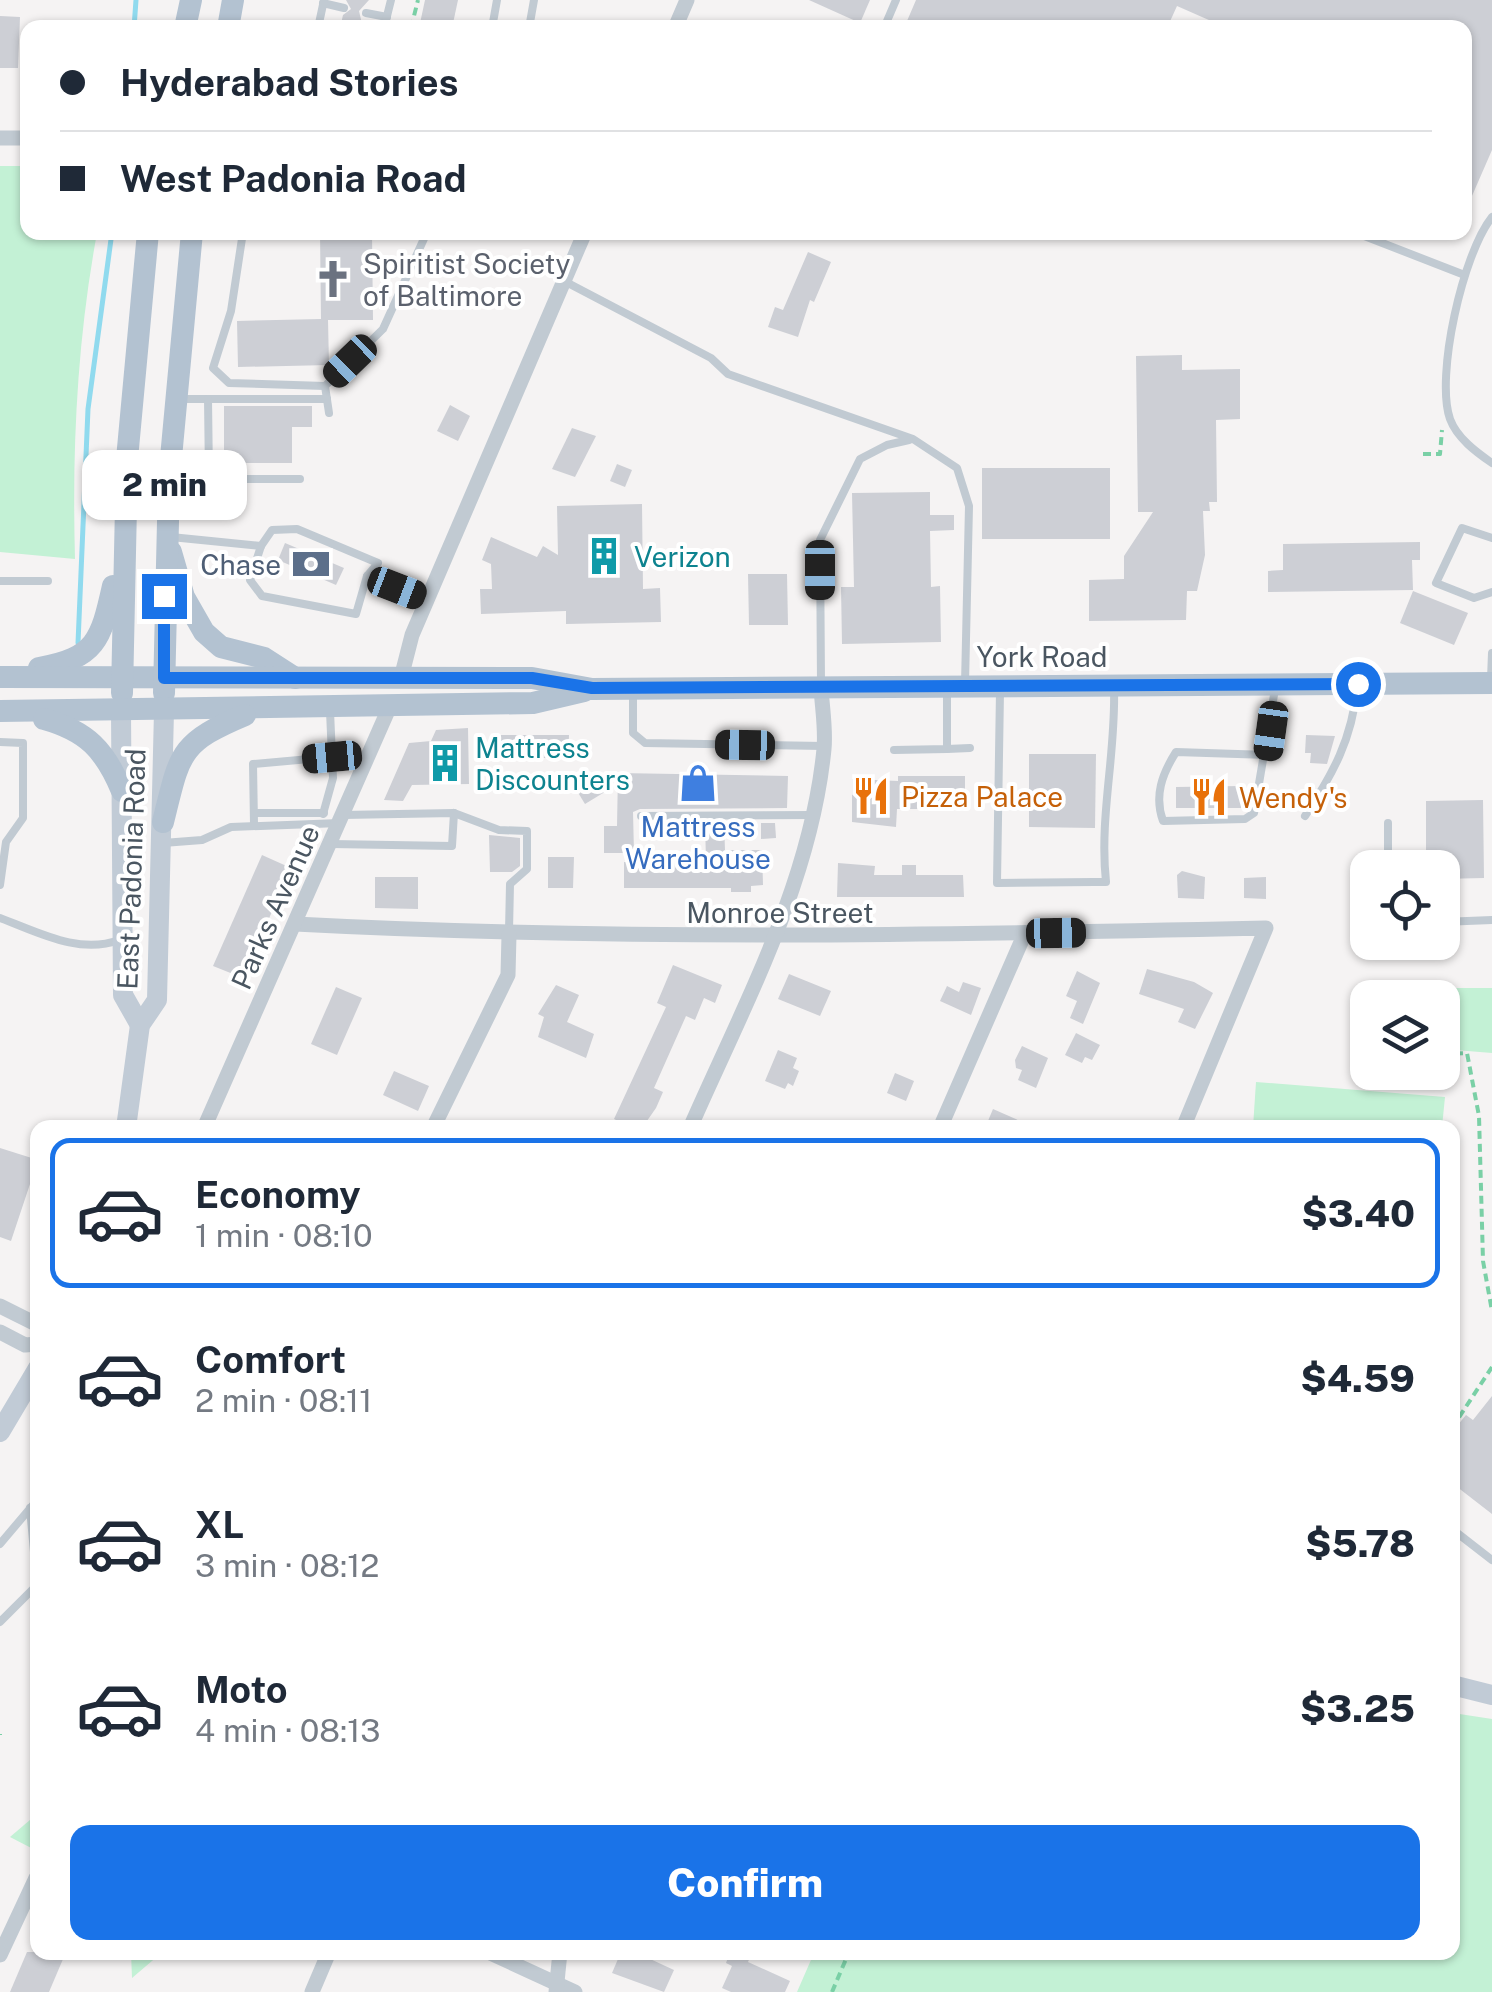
<!DOCTYPE html>
<meta charset="utf-8">
<style>
body{margin:0;font-family:"Public Sans",sans-serif;background:#f2f2f3;color:#1f2937;height:100vh;display:flex;flex-direction:column;font-size:38px;white-space:nowrap}
*{box-sizing:border-box;margin:0}
p{font-size:32px;color:#747a83}
.icon{flex:none;width:55px;height:55px;fill:none;stroke:currentColor;stroke-width:2;stroke-linecap:round;stroke-linejoin:round}
.map{position:relative;flex:1;overflow:hidden}
.sheet{position:absolute;left:30px;top:1120px;width:1430px;height:840px;display:flex;flex-direction:column;background:#fff;border-radius:20px;box-shadow:0 2px 8px #0004}
.sheet>*{flex:none}
.hud{position:absolute;left:20px;top:20px;width:1452px;height:220px;border-radius:20px;box-shadow:0 2px 8px #0004;display:grid;align-content:center;height:220px;padding:0 40px;background:#fff}
.buttons{position:absolute;left:1350px;top:850px;display:grid;gap:20px}
.buttons a{display:grid;place-items:center;width:110px;height:110px;border-radius:20px;background:#fff;box-shadow:0 2px 8px #0004;font-size:50px}
.end{position:absolute;width:45px;height:45px;margin:-22px;border:12px solid #1a73e8;background:#fff;box-shadow:0 0 0 5px #fff}
.from{border-radius:50%}
.bubble{position:absolute;height:70px;border-radius:20px;background:#fff;box-shadow:0 2px 8px #0004;font-size:32px;font-weight:800;line-height:70px;text-align:center}
.car{position:absolute;width:30px;height:60px;margin:-30px -15px;border-radius:12px;box-shadow:0 0 8px 2px #0007;background:linear-gradient(#222 24%,#8ab4d8 0 40%,#222 0 76%,#8ab4d8 0 86%,#222 0)}
.hud b{display:flex;align-items:center;gap:35px;height:95px;font-size:38px}
.hud b+b{border-top:2px solid #e0e1e3}
.hud i{width:25px;height:25px;background:#1f2937}
ul{padding:18px 0 0;list-style:none}
li{display:flex;align-items:center;gap:30px;height:150px;margin:0 20px 15px;padding:0 20px;border:5px solid transparent;border-radius:20px}
li div{flex:1}
li b{display:block;font-size:38px}
li em{font-style:normal;font-weight:800}
li.active{border-color:#1a73e8}
li>.icon{width:90px;height:90px;stroke-width:1.5}
.action{display:flex;gap:20px;margin-top:auto;padding:20px 40px}
.action a{flex:1;height:115px;border-radius:20px;background:#1a73e8;color:#fff;font-size:40px;font-weight:800;line-height:115px;text-align:center}
.map>svg:first-child{display:block}
</style>
<div class="map">
<svg width="1492" height="1992" viewBox="0 0 1492 1992">
<rect width="100%" height="100%" fill="#f5f3f3"/>
<g fill="#c3f1d5">
<path d="M0,166H27L28,232L97,233C77,341 72,449 75,559L0,552Z"/>
<polygon points="1409,988 1492,988 1492,1053 1443,1049 1442,998 1409,997"/>
<polygon points="1256,1082 1445,1097 1442,1127 1253,1127"/>
<polygon points="1453,1713 1492,1719 1492,1992 797,1992 814,1953 1452,1952"/>
<polygon points="37,1814 37,1851 10,1837"/>
<polygon points="131,1953 131,1952 172,1953 159,1955 132,1978"/>
</g>
<g fill="none" stroke-linecap="round" stroke-linejoin="round">
<g stroke="#90daee" stroke-width="5">
<polyline points="134,28 136,0"/>
<polyline points="78,643 88,409 112,232"/>
</g>
</g>
<g fill="#cdcfd5">
<polygon points="346,0 369,0 359,11 363,28 340,28 343,15 351,9"/>
<polygon points="425,0 458,0 452,28 419,28"/>
<polygon points="809,0 870,0 860,23"/>
<polygon points="916,0 1492,0 1492,150 1465,212 1465,28 1227,28 1177,6 1167,28 904,28"/>
<polygon points="0,16 20,17 18,68 0,68"/>
<polygon points="320,232 372,232 373,320 328,320 329,365 238,367 237,321 321,319"/>
<polygon points="808,252 831,262 814,302 810,300 798,337 768,327 775,307 783,310"/>
<polygon points="1182,355 1182,370 1240,369 1240,419 1216,420 1217,502 1209,502 1210,511 1203,511 1205,555 1197,591 1187,591 1186,620 1089,621 1089,580 1124,579 1124,556 1153,512 1138,512 1136,356"/>
<polygon points="450,405 470,416 458,441 437,431"/>
<polygon points="224,406 312,406 312,427 292,427 292,463 224,463"/>
<polygon points="572,428 596,436 575,477 552,469"/>
<polygon points="617,464 632,470 625,487 610,481"/>
<rect x="982" y="468" width="128" height="71"/>
<polygon points="930,492 930,515 954,515 954,530 930,531 931,587 940,586 941,642 842,644 841,587 854,587 852,493"/>
<polygon points="642,504 643,589 660,588 661,622 566,624 566,611 481,614 480,589 492,589 491,564 482,560 491,537 537,557 543,546 558,555 557,506"/>
<polygon points="1420,542 1420,560 1412,560 1413,590 1268,592 1268,571 1283,570 1283,544"/>
<polygon points="285,543 344,568 336,585 278,560"/>
<polygon points="748,574 787,574 788,625 749,625"/>
<polygon points="1413,591 1468,613 1454,645 1400,623"/>
<polygon points="468,728 469,784 412,785 403,801 384,800 409,743 431,741 436,730"/>
<polygon points="497,735 569,735 568,758 497,758"/>
<polygon points="1306,735 1335,736 1327,764 1310,763 1311,753 1305,753"/>
<polygon points="1029,754 1096,754 1095,828 1029,827"/>
<polygon points="597,772 608,790 585,804 574,786"/>
<polygon points="618,773 788,776 787,808 640,809 633,812 634,853 604,853 604,826 617,826"/>
<polygon points="898,776 965,776 965,809 897,809 896,827 852,822 852,779 898,781"/>
<polygon points="1241,786 1241,808 1176,808 1176,787"/>
<polygon points="1483,800 1484,878 1442,879 1442,868 1426,868 1426,801"/>
<polygon points="705,823 724,823 725,850 762,850 763,885 751,886 751,892 731,892 731,888 624,888 624,862 706,861"/>
<polygon points="761,823 775,823 776,838 761,839"/>
<polygon points="489,835 520,838 520,866 512,872 490,872"/>
<polygon points="262,855 291,868 243,978 213,966"/>
<polygon points="548,857 574,857 573,888 548,888"/>
<polygon points="838,863 875,866 874,875 902,875 902,865 916,865 916,875 963,875 964,897 837,897"/>
<polygon points="1182,871 1205,877 1204,899 1178,898 1177,875"/>
<polygon points="375,877 418,877 418,909 375,908"/>
<polygon points="1266,877 1266,899 1244,898 1244,878"/>
<polygon points="673,965 722,985 715,1003 704,998 695,1020 686,1016 654,1088 663,1092 656,1108 642,1128 632,1128 614,1119 666,1007 657,1003"/>
<polygon points="1147,969 1194,982 1213,993 1195,1029 1178,1022 1184,1009 1139,994"/>
<polygon points="1077,971 1100,983 1083,1024 1070,1018 1077,1001 1066,996"/>
<polygon points="789,974 831,991 820,1016 778,999"/>
<polygon points="963,982 981,988 971,1015 940,1001 947,986 959,992"/>
<polygon points="556,985 579,995 567,1022 594,1034 586,1058 538,1037 544,1017 538,1014"/>
<polygon points="336,987 362,998 337,1055 311,1044"/>
<polygon points="1076,1033 1100,1045 1092,1060 1085,1057 1082,1063 1065,1055"/>
<polygon points="1022,1046 1048,1058 1036,1088 1018,1080 1022,1070 1016,1068 1015,1060"/>
<polygon points="778,1050 797,1058 793,1068 799,1071 793,1086 788,1083 785,1089 765,1081"/>
<polygon points="394,1071 429,1086 418,1111 383,1095"/>
<polygon points="895,1073 914,1081 906,1101 887,1093"/>
<polygon points="993,1109 1036,1128 985,1128"/>
<polygon points="0,1148 38,1160 11,1241 0,1237"/>
<polygon points="1492,1396 1492,1514 1452,1483 1452,1432 1466,1415 1473,1420"/>
<polygon points="27,1952 66,1952 49,1992 10,1992"/>
<polygon points="621,1952 635,1952 674,1970 664,1992 612,1973"/>
<polygon points="730,1952 752,1952 748,1962 790,1981 785,1992 731,1992 722,1988 732,1966 726,1963"/>
</g>
<g fill="none" stroke-linecap="round" stroke-linejoin="round">
<g stroke="#7ad0a6" stroke-width="4" stroke-dasharray="8 5" stroke-linecap="butt">
<polyline points="411,28 418,0"/>
<polyline points="1423,454 1440,454 1442,430"/>
<polyline points="1442,1054 1467,1053 1479,1116 1483,1261 1492,1311"/>
<polyline points="1452,1428 1492,1367"/>
<polyline points="0,1734 0,1735"/>
<polyline points="832,1992 849,1952"/>
</g>
<g stroke="#c1cad2" stroke-width="8">
<polyline points="323,3 344,8"/>
<polyline points="366,13 387,17"/>
<polyline points="318,28 324,0"/>
<polyline points="384,28 391,0"/>
<polyline points="492,28 497,0"/>
<polyline points="529,28 534,0"/>
<polyline points="884,28 896,0"/>
<path d="M1492,217C1463,253 1435,376 1450,419C1457,438 1476,452 1492,463"/>
<polyline points="243,232 231,311 213,368 229,383 325,386"/>
<polyline points="1354,232 1462,274"/>
<polyline points="564,281 711,358 728,374 913,439 957,468 969,506 965,684"/>
<polyline points="182,399 327,399"/>
<polyline points="208,399 209,477"/>
<polyline points="329,413 325,386 383,329 427,232"/>
<polyline points="173,479 300,479"/>
<polygon points="297,529 378,563 367,576 356,614 262,596 250,580 261,546 272,530"/>
<polyline points="171,537 261,546"/>
<polyline points="1492,538 1462,528 1436,583 1474,598 1492,592"/>
<polyline points="367,576 427,599"/>
<polyline points="0,581 48,581"/>
<polyline points="1491,679 1492,653"/>
<polyline points="821,683 820,540 860,459 887,445 909,440"/>
<path d="M1000,691L997,883L1094,882H1106C1099,817 1116,754 1114,689"/>
<polyline points="633,693 633,733 645,743 824,746"/>
<polyline points="0,742 23,743 23,818 6,842 0,885"/>
<polyline points="947,749 970,748"/>
<polyline points="894,750 947,749 947,691"/>
<path d="M1268,755L1176,752C1162,774 1154,796 1163,821L1245,819L1254,813L1275,689"/>
<polyline points="254,813 324,813"/>
<polyline points="454,813 499,830 527,831 527,869 510,884 509,931"/>
<polyline points="323,814 333,778 332,757"/>
<polyline points="641,816 812,815"/>
<path d="M1305,816C1333,774 1352,739 1357,688"/>
<polyline points="254,824 253,764 332,757 330,711"/>
<polyline points="163,843 202,840 231,827 340,823"/>
<polyline points="331,844 452,846 454,813 343,815"/>
<polyline points="1388,868 1388,823"/>
<path d="M0,918C38,932 79,955 119,940"/>
<polyline points="1442,922 1492,920"/>
<polyline points="30,1508 38,1596"/>
<polyline points="1452,1529 1492,1560"/>
<polyline points="0,1544 38,1499"/>
<polyline points="0,1622 36,1586"/>
</g>
<g stroke="#c1cad2" stroke-width="15">
<polyline points="675,28 687,0"/>
<polyline points="0,138 28,138"/>
<polyline points="401,678 412,635 585,232"/>
<path d="M295,924C619,941 941,935 1266,928L1183,1128"/>
<polyline points="204,1128 390,706"/>
<polyline points="433,1128 508,975 509,935"/>
<path d="M690,1128C743,1007 811,883 824,749C826,729 822,707 821,687"/>
<polyline points="940,1128 1025,933"/>
<polyline points="0,1306 38,1325"/>
<polyline points="0,1332 25,1345 38,1344"/>
<polyline points="488,1952 575,1992"/>
<polyline points="0,1955 36,1878"/>
<polyline points="312,1992 329,1952"/>
<polyline points="556,1992 560,1952"/>
</g>
<g stroke="#c1cbd6" stroke-width="20">
<polyline points="121,711 123,995 140,1025"/>
<polyline points="126,1128 140,1025 157,1000 164,711"/>
<polyline points="0,1432 38,1368"/>
<polyline points="1452,1685 1492,1695"/>
</g>
<g stroke="#b3c2d1" stroke-width="22">
<polyline points="185,28 191,0"/>
<polyline points="228,28 233,0"/>
<polyline points="171,552 184,597 204,632 221,647 264,658 295,678"/>
<path d="M39,668C96,658 101,640 113,586"/>
<polyline points="0,677 532,678 592,689 1492,683"/>
<polyline points="122,693 127,459 148,232"/>
<polyline points="164,693 169,479 192,232"/>
<polyline points="0,711 533,703 584,691"/>
<path d="M44,719C87,731 105,750 122,791"/>
<path d="M163,822C180,754 178,743 245,715"/>
</g>
</g>
<g fill="none" stroke-linecap="round" stroke-linejoin="round">
<polyline stroke="#1a73e8" stroke-width="12" points="164,596 164,678 532,678 592,688 1358,684"/>
</g>
<defs>
<g id="church-bare" transform="scale(3)"><path d="M-1.2-6h2.4v3.5h3.3v2.4h-3.3V6h-2.4V-.1h-3.3v-2.4h3.3Z" fill="#6b7280" stroke="#fff" stroke-width="2.5" paint-order="stroke"/></g>
<g id="building-bare" transform="scale(3)"><path d="M-4-6H4V6H1V3H-1V6H-4ZM-2.5-4.3h1.7v1.8h-1.7ZM.8-4.3h1.7v1.8H.8ZM-2.5-1h1.7V.8h-1.7ZM.8-1h1.7V.8H.8Z" fill="#0f9aa8" stroke="#fff" stroke-width="2.5" paint-order="stroke"/></g>
<g id="bank-bare" transform="scale(3)"><path d="M-6-4H6V4H-6ZM0-2.3a2.3 2.3 0 1 0 0 4.6a2.3 2.3 0 1 0 0-4.6Z" fill="#5c6f8a" stroke="#fff" stroke-width="2.5" paint-order="stroke"/></g>
<g id="shop-bare" transform="scale(3)"><path d="M-5-2.5h2.3a2.7 3.5 0 0 1 5.4 0H5L5.5 6h-11ZM-1.5-2.5h3a1.5 2.3 0 0 0-3 0Z" fill="#3f7fe0" stroke="#fff" stroke-width="2.5" paint-order="stroke"/></g>
<g id="restaurant-bare" transform="scale(3)"><path d="M-5-6h1v4h1v-4h1v4h1v-4h1v5L-1.5 .5V6h-2V.5L-5-1ZM5-6V6H3V1.5H1.5Q1.5-4 5-6Z" fill="#e8710a" stroke="#fff" stroke-width="2.5" paint-order="stroke"/></g>
</defs>
<g fill-rule="evenodd">
<use href="#church-bare" x="333" y="279"/>
<use href="#building-bare" x="604" y="556"/>
<use href="#bank-bare" x="311" y="564"/>
<use href="#building-bare" x="445" y="763"/>
<use href="#shop-bare" x="698" y="783"/>
<use href="#restaurant-bare" x="871" y="796"/>
<use href="#restaurant-bare" x="1209" y="797"/>
</g>
<g text-anchor="middle" dominant-baseline="central" stroke-width="8" stroke-linejoin="round" paint-order="stroke">
<g font-size="28" fill="#5b616d" stroke="#fff" text-anchor="start">
<text x="363" y="263">Spiritist Society<tspan x="363" dy="32">of Baltimore</tspan></text>
</g>
<g font-size="28" fill="#0d838f" stroke="#fff" text-anchor="start">
<text x="634" y="556">Verizon</text>
<text x="475" y="747">Mattress<tspan x="475" dy="32">Discounters</tspan></text>
</g>
<g font-size="28" fill="#4e5e75" stroke="#fff" text-anchor="end">
<text x="281" y="564">Chase</text>
</g>
<g font-size="28" fill="#4a5661" stroke="#fff">
<text x="1042" y="656">York Road</text>
<text transform="translate(131 869) rotate(-88)">East Padonia Road</text>
<text transform="translate(275 907) rotate(-66)">Parks Avenue</text>
<text x="780" y="912">Monroe Street</text>
</g>
<g font-size="28" fill="#c56008" stroke="#fff" text-anchor="start">
<text x="901" y="796">Pizza Palace</text>
<text x="1239" y="797">Wendy's</text>
</g>
<g font-size="28" fill="#366cbe" stroke="#fff">
<text x="698" y="826">Mattress<tspan x="698" dy="32">Warehouse</tspan></text>
</g>
</g>
</svg>
<div class="buttons">
<a><svg class="icon" aria-label="locate" viewBox="0 0 24 24"><circle cx="12" cy="12" r="6"/><path d="M12 2v4M12 18v4M2 12h4M18 12h4"/></svg></a>
<a><svg class="icon" aria-label="layers" viewBox="0 0 24 24"><path d="M12 4l9 5-9 5-9-5zM3 14l9 5 9-5"/></svg></a>
</div>
<i class="end from" style="left:1358px;top:684px"></i>
<i class="end" style="left:164px;top:596px"></i>
<div class="bubble" style="left:82px;top:450px;width:165px">2 min</div>
<i class="car" style="left:350px;top:361px;rotate:226deg"></i>
<i class="car" style="left:820px;top:570px;rotate:180deg"></i>
<i class="car" style="left:397px;top:588px;rotate:111deg"></i>
<i class="car" style="left:1271px;top:731px;rotate:188deg"></i>
<i class="car" style="left:745px;top:745px;rotate:271deg"></i>
<i class="car" style="left:332px;top:757px;rotate:265deg"></i>
<i class="car" style="left:1056px;top:933px;rotate:89deg"></i>
<div class="hud">
<b><i class="from"></i>Hyderabad Stories</b>
<b><i></i>West Padonia Road</b>
</div>
<section class="sheet">
<ul>
<li class="active"><svg class="icon" aria-label="car" viewBox="0 0 24 24"><path d="M5 17H2v-5l4-1 3-4h7l3 4 3 1v5h-3M9 17h6M6 11h13"/><circle cx="7" cy="17" r="2"/><circle cx="17" cy="17" r="2"/></svg><div><b>Economy</b><p>1 min · 08:10</p></div><em>$3.40</em></li>
<li><svg class="icon" aria-label="car" viewBox="0 0 24 24"><path d="M5 17H2v-5l4-1 3-4h7l3 4 3 1v5h-3M9 17h6M6 11h13"/><circle cx="7" cy="17" r="2"/><circle cx="17" cy="17" r="2"/></svg><div><b>Comfort</b><p>2 min · 08:11</p></div><em>$4.59</em></li>
<li><svg class="icon" aria-label="car" viewBox="0 0 24 24"><path d="M5 17H2v-5l4-1 3-4h7l3 4 3 1v5h-3M9 17h6M6 11h13"/><circle cx="7" cy="17" r="2"/><circle cx="17" cy="17" r="2"/></svg><div><b>XL</b><p>3 min · 08:12</p></div><em>$5.78</em></li>
<li><svg class="icon" aria-label="car" viewBox="0 0 24 24"><path d="M5 17H2v-5l4-1 3-4h7l3 4 3 1v5h-3M9 17h6M6 11h13"/><circle cx="7" cy="17" r="2"/><circle cx="17" cy="17" r="2"/></svg><div><b>Moto</b><p>4 min · 08:13</p></div><em>$3.25</em></li>
</ul>
<div class="action"><a>Confirm</a></div>
</section>
</div>
